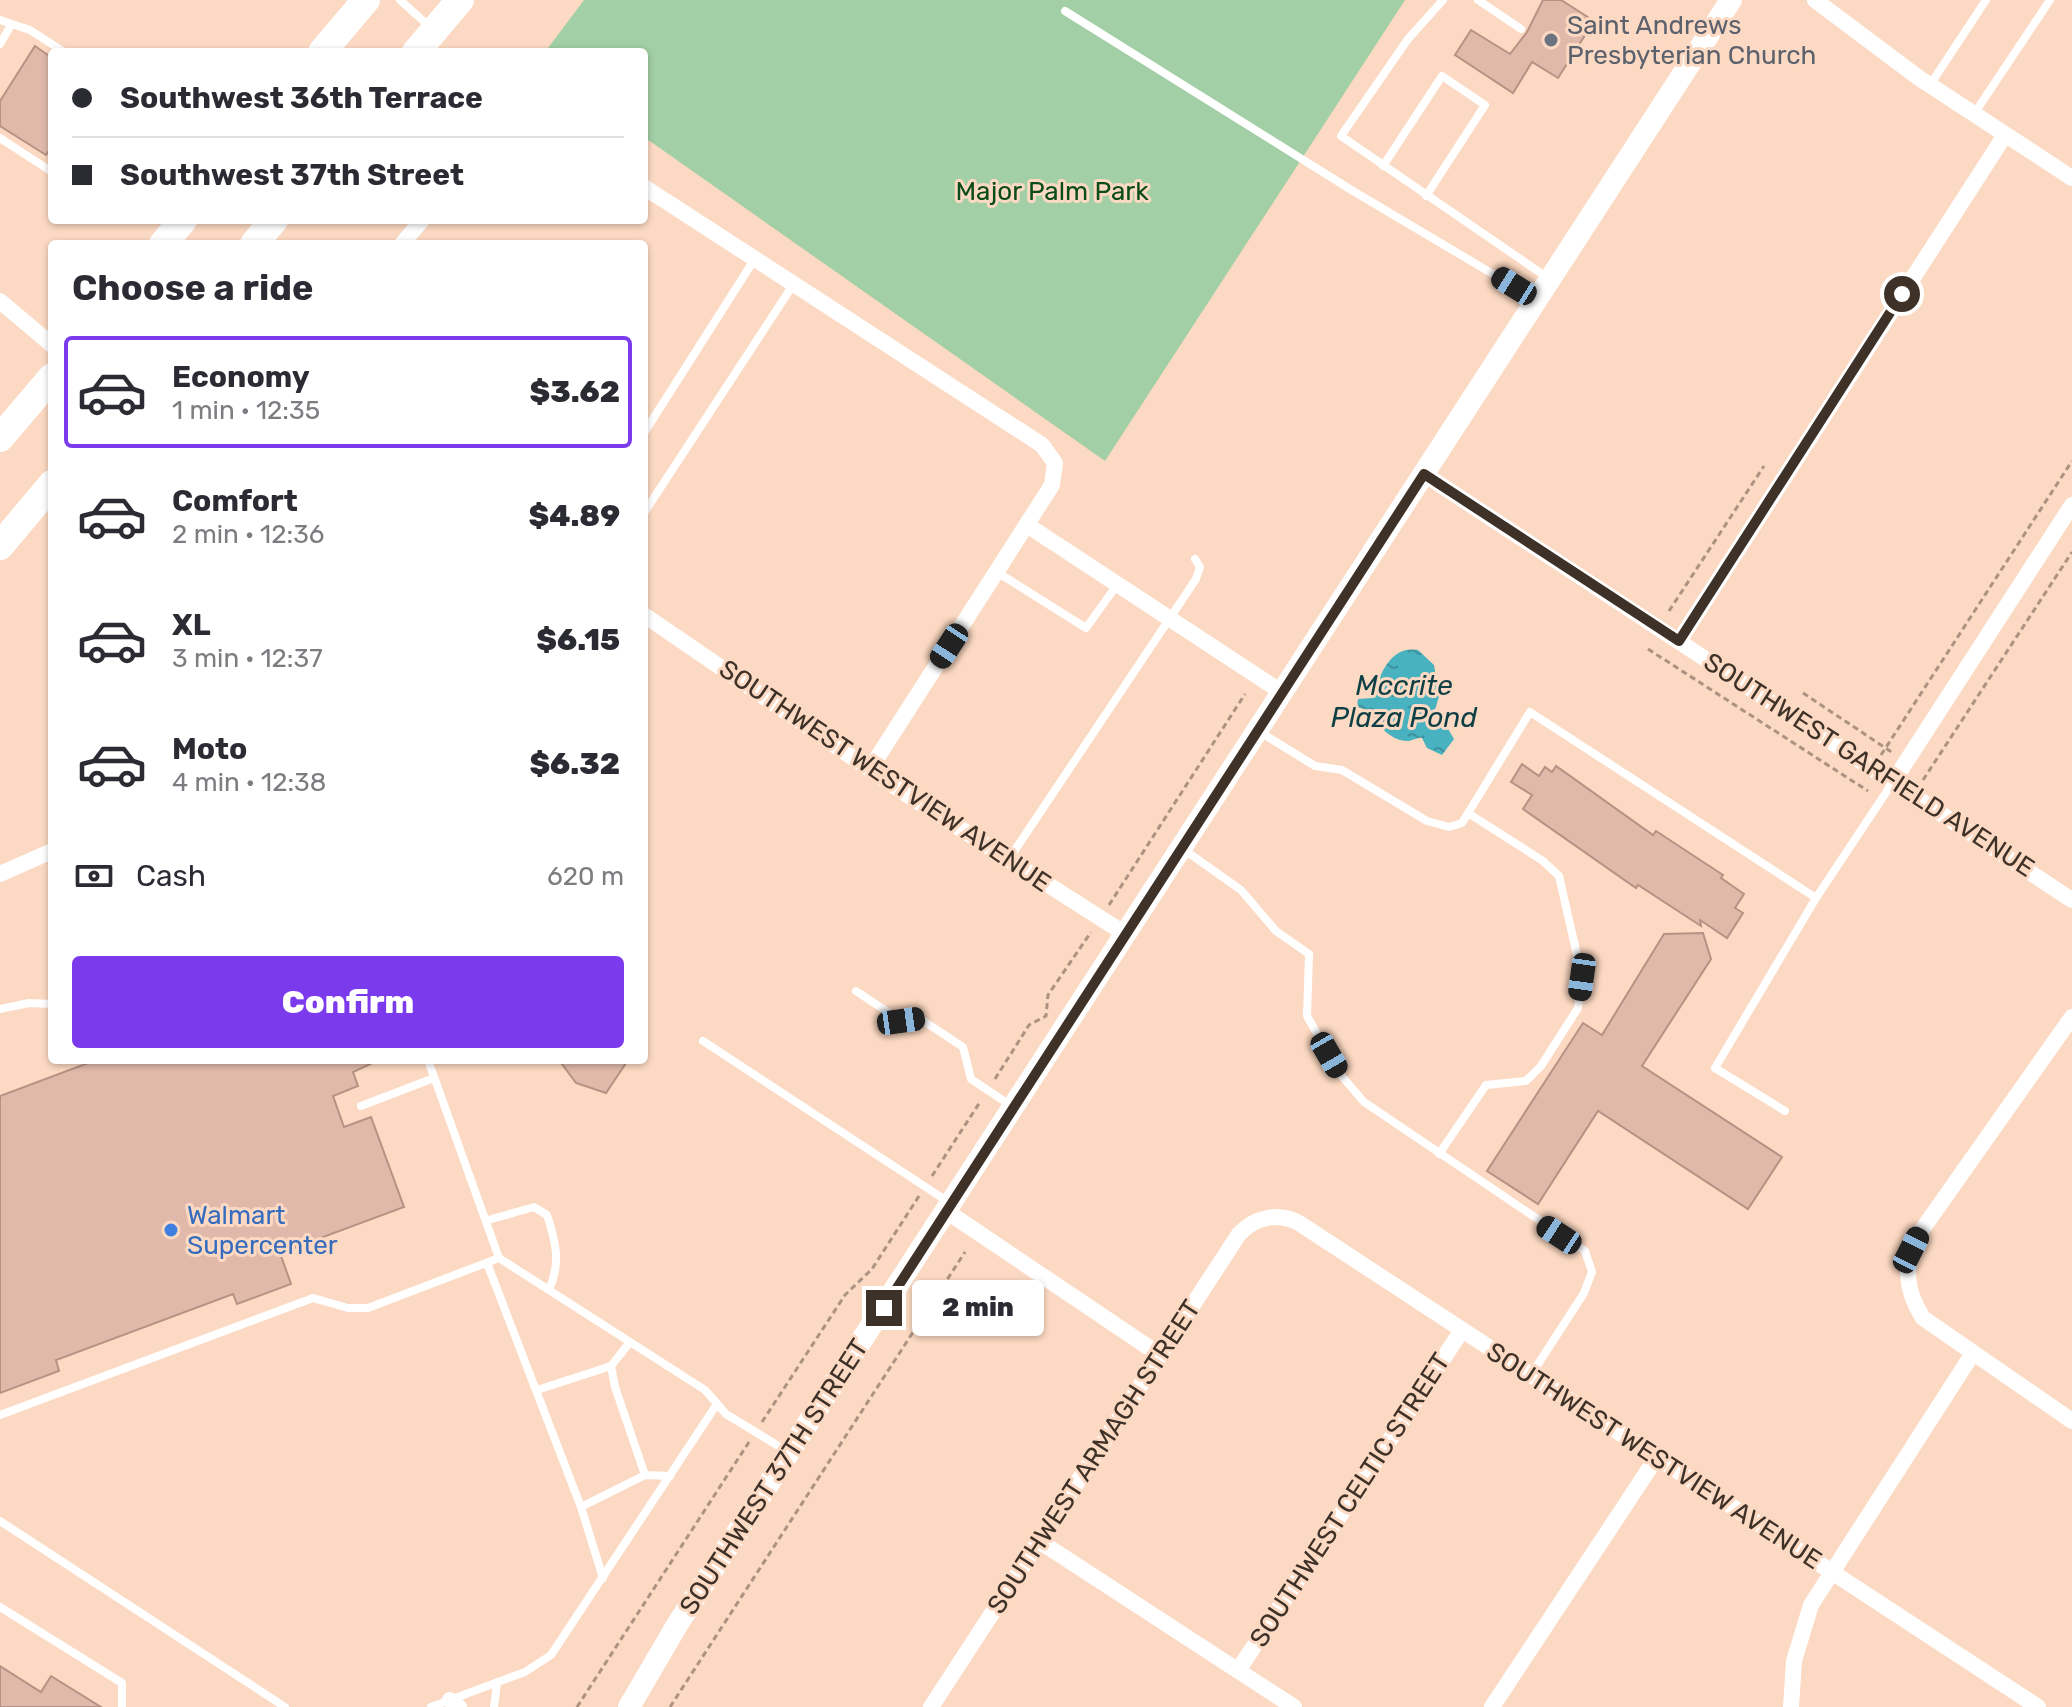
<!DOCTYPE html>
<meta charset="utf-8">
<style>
body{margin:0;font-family:Rubik,sans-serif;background:#f7f7f7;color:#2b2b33;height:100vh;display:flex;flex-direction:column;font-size:30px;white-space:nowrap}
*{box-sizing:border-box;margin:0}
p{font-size:26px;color:#7c7c81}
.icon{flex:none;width:44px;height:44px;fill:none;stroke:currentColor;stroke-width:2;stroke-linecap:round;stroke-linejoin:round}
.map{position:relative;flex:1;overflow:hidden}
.drawer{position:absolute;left:48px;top:240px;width:600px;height:824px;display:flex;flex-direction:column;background:#fff;border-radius:8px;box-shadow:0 2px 6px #0004}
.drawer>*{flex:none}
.top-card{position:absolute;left:48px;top:48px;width:600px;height:176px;border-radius:8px;box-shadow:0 2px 6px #0004;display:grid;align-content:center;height:176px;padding:0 24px;background:#fff}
.end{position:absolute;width:36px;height:36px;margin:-18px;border:10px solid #3e3128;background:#fff;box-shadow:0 0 0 4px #fff}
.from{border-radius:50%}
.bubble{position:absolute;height:56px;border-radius:8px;background:#fff;box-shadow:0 2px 6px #0004;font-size:26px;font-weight:800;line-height:56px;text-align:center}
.car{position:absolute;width:24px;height:48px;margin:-24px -12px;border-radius:10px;box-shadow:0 0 6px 2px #0007;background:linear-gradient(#222 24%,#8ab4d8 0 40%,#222 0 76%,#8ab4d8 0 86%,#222 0)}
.top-card b{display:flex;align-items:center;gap:28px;height:76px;font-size:30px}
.top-card b+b{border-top:2px solid #e1e1e2}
.top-card i{width:20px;height:20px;background:#2b2b33}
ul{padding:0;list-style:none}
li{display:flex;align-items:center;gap:24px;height:112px;margin:0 16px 12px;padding:0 8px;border:4px solid transparent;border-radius:8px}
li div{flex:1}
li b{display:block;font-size:30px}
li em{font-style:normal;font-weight:800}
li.current{border-color:#7c3aed}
li>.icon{width:72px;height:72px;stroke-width:1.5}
h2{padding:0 24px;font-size:36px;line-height:96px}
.pay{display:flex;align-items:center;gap:20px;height:88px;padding:0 24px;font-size:30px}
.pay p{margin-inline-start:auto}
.cta{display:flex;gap:16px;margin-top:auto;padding:16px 24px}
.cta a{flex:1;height:92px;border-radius:8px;background:#7c3aed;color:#fff;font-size:32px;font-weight:800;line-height:92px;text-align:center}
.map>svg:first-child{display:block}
</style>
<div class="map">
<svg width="2072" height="1707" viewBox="0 0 2072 1707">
<defs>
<pattern id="water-ripples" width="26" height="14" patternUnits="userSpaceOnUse" patternTransform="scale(2)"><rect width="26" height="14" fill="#48b2c1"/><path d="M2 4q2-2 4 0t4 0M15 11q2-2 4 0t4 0" fill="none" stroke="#3d919d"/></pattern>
</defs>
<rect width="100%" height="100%" fill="#fcd9c2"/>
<polygon fill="#a2cfa5" points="584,0 1405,0 1105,461 644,137 644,52 545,52"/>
<path fill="url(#water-ripples)" d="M1418,650L1434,665L1437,684L1441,690L1431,723L1448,729L1454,739L1442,755L1427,748L1422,738C1418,737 1414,740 1409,741C1392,742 1376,725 1371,711L1357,707L1358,699L1372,698C1380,676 1389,645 1418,650Z"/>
<g fill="#e0b9aa" stroke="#b79284" stroke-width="2">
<polygon points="1543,0 1561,0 1594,21 1558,78 1532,62 1513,93 1455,55 1471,30 1510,54 1527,32"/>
<polygon points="35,46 52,58 52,146 46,155 0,126 0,101"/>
<polygon points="1522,764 1539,776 1545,767 1552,772 1556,766 1653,835 1656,831 1723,875 1721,878 1744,894 1735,908 1743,913 1727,938 1700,920 1701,926 1638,885 1636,888 1523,809 1532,795 1511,782"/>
<polygon points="1703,933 1711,959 1642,1066 1782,1157 1748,1209 1598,1111 1538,1204 1487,1171 1583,1023 1602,1035 1664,934"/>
<polygon points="96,1060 379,1060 353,1072 358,1086 333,1096 344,1127 371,1117 404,1207 280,1253 291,1284 237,1304 233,1294 56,1360 59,1371 0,1393 0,1096"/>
<polygon points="559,1060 628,1060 606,1093 576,1083"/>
<polygon points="0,1666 41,1692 51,1676 101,1707 0,1707"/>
</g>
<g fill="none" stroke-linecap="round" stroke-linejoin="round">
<g stroke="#ac9281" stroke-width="3" stroke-dasharray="6 4" stroke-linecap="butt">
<polyline points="1669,611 1764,466"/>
<polyline points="1648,649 1868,791"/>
<polyline points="1803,693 1893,753"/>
<polyline points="1881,755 2072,461"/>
<polyline points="1923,780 2072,552"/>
<polyline points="1109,905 1245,694"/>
<polyline points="995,1079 1029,1025 1046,1016 1048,995 1091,932"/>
<polyline points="932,1176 980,1102"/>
<polyline points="762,1422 845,1295 872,1269 919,1196"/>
<polyline points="577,1707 749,1442"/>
<polyline points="670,1707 965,1252"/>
</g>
<g stroke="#fff" stroke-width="8">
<polyline points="400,0 429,26"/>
<polyline points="1443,0 1408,39 1341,136 1548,278"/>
<polyline points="1478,0 1521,29"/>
<polyline points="1065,11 1353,191 1535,299"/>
<polyline points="0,20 30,30 64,52"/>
<polyline points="0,44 10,27"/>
<polyline points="1930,85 1986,0"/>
<polyline points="1974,114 2050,0"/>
<polyline points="0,138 52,172"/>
<polyline points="1383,166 1442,76 1485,105 1426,196"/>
<polyline points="644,433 754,260"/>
<polyline points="644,513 793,285"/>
<polyline points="997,572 1086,628 1117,585"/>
<polyline points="1260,732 1315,766 1342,770 1427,821 1449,827 1462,823 1530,712 1816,898"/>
<polyline points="1183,849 1241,890 1276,931 1309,954 1307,1016 1340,1074 1364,1102 1585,1251 1592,1272 1584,1293 1531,1375"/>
<polyline points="1009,859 1196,579 1200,567 1195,559"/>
<polyline points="856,991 901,1021 919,1018 963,1047 971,1079 1013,1107"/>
<polyline points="0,1009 29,1003 52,1004"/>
<polyline points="703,1041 950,1203"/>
<polyline points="428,1060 499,1258 705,1390 726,1414 788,1452"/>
<polyline points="361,1106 434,1078"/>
<polyline points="1785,1111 1715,1068 1816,898 1893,782"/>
<polyline points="1439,1154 1486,1085 1526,1081 1541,1066 1578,1008 1582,977 1559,876 1543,861 1468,813"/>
<path d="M488,1220L534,1207L547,1215C556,1242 561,1263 549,1290"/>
<polyline points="487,1263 581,1507 603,1578"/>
<polyline points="611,1366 615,1387 645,1475"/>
<polyline points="537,1390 611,1366 630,1342"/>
<polyline points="0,1415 313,1298 348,1308 368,1308 499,1258"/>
<polyline points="581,1507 645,1475 670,1476"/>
<polyline points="0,1521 285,1707"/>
<polyline points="0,1607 122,1683 122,1707"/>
<polyline points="431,1707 525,1672 551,1655 717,1404"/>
<polyline points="494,1707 497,1683"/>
</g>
<g stroke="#fff" stroke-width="16">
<polyline points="1815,0 1919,78 2072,178"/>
<polyline points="644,187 1042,445 1055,463 1052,485 870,769"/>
<polyline points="402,244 422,220"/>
<polyline points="0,301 52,345"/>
<polyline points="1424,474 2072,900"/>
<polyline points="1027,525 1283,693"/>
<polyline points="644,615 906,794 1127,935"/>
<polyline points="1679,641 2005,135"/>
<polyline points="1893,782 2072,505"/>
<polyline points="0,874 52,851"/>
<path d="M2072,1017L1919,1234C1903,1265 1905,1290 1923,1318L2072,1421"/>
<polyline points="946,1211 1160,1355"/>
<polyline points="1039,1541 1294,1707"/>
<polyline points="1239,1669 1462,1330"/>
<polyline points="450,1700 459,1707"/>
<path d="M931,1707L1239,1234C1255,1217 1278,1212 1299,1223L2038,1707"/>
<polyline points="1492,1707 1657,1457"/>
<polyline points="1791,1707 1794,1661 1811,1605 1973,1353"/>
</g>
<polyline stroke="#fff" stroke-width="22" points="629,1707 677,1625 1731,0"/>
<g stroke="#fff" stroke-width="28">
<polyline points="322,52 366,0"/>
<polyline points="416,52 460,0"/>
<polyline points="163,244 183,220"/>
<polyline points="254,244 274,220"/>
<polyline points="0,438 52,377"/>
<polyline points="0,546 52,484"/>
</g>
</g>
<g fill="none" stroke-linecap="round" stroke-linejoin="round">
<polyline stroke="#3e3128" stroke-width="10" points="884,1308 1424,474 1679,641 1902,294"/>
</g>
<circle fill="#6b7280" stroke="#fcd9c2" stroke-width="3" cx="1551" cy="40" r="8"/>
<circle fill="#3f7fe0" stroke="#fcd9c2" stroke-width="3" cx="171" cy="1230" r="8"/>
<g text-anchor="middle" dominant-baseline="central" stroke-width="6" stroke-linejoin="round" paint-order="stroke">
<g font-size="26" fill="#5b616d" stroke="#fcd9c2" text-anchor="start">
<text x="1567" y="25">Saint Andrews<tspan x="1567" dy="30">Presbyterian Church</tspan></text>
</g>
<g font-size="26" fill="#094b19" stroke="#fcd9c2">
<text x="1052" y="191">Major Palm Park</text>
</g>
<g font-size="26" fill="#3e3128" stroke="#fcd9c2">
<text transform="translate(1869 765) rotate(33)">SOUTHWEST GARFIELD AVENUE</text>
<text transform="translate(885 776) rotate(34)">SOUTHWEST WESTVIEW AVENUE</text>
<text transform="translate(1654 1456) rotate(33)">SOUTHWEST WESTVIEW AVENUE</text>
<text transform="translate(1094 1457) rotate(-57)">SOUTHWEST ARMAGH STREET</text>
<text transform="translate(774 1477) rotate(-57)">SOUTHWEST 37TH STREET</text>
<text transform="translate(1350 1500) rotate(-57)">SOUTHWEST CELTIC STREET</text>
</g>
<g font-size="26" fill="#366cbe" stroke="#fcd9c2" text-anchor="start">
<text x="187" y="1215">Walmart<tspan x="187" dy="30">Supercenter</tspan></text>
</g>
<g font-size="28" font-style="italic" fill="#0e3f45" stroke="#fcd9c2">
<text x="1404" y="685">Mccrite<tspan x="1404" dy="32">Plaza Pond</tspan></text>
</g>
</g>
</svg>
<i class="end from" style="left:1902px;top:294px"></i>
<i class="end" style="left:884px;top:1308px"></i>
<div class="bubble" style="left:912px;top:1280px;width:132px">2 min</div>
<i class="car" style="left:1514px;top:286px;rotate:302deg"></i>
<i class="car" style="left:949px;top:646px;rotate:213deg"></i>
<i class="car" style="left:1582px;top:977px;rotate:188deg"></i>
<i class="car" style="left:901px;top:1021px;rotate:82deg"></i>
<i class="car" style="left:1329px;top:1055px;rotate:150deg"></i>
<i class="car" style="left:1559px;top:1235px;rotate:303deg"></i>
<i class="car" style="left:1911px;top:1250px;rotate:27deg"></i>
<div class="top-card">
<b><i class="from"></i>Southwest 36th Terrace</b>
<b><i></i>Southwest 37th Street</b>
</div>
<section class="drawer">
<h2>Choose a ride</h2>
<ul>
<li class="current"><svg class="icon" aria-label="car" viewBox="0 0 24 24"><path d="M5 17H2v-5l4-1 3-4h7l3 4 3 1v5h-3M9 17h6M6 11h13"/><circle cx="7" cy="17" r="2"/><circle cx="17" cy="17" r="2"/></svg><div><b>Economy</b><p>1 min · 12:35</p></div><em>$3.62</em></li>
<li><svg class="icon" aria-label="car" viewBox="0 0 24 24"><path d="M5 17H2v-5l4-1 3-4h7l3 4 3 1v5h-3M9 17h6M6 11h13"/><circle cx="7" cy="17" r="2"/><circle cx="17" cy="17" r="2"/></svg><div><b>Comfort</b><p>2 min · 12:36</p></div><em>$4.89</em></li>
<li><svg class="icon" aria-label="car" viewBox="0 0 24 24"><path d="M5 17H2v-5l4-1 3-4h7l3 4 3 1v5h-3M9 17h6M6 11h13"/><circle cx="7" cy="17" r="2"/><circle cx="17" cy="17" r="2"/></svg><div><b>XL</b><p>3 min · 12:37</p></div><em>$6.15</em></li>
<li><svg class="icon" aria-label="car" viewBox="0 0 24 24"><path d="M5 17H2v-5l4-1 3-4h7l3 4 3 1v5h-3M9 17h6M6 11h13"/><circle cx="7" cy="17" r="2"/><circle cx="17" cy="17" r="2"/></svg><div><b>Moto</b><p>4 min · 12:38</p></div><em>$6.32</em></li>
</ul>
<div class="pay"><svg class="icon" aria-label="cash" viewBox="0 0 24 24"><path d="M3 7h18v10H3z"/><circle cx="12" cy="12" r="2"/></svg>Cash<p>620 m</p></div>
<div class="cta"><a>Confirm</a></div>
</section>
</div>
